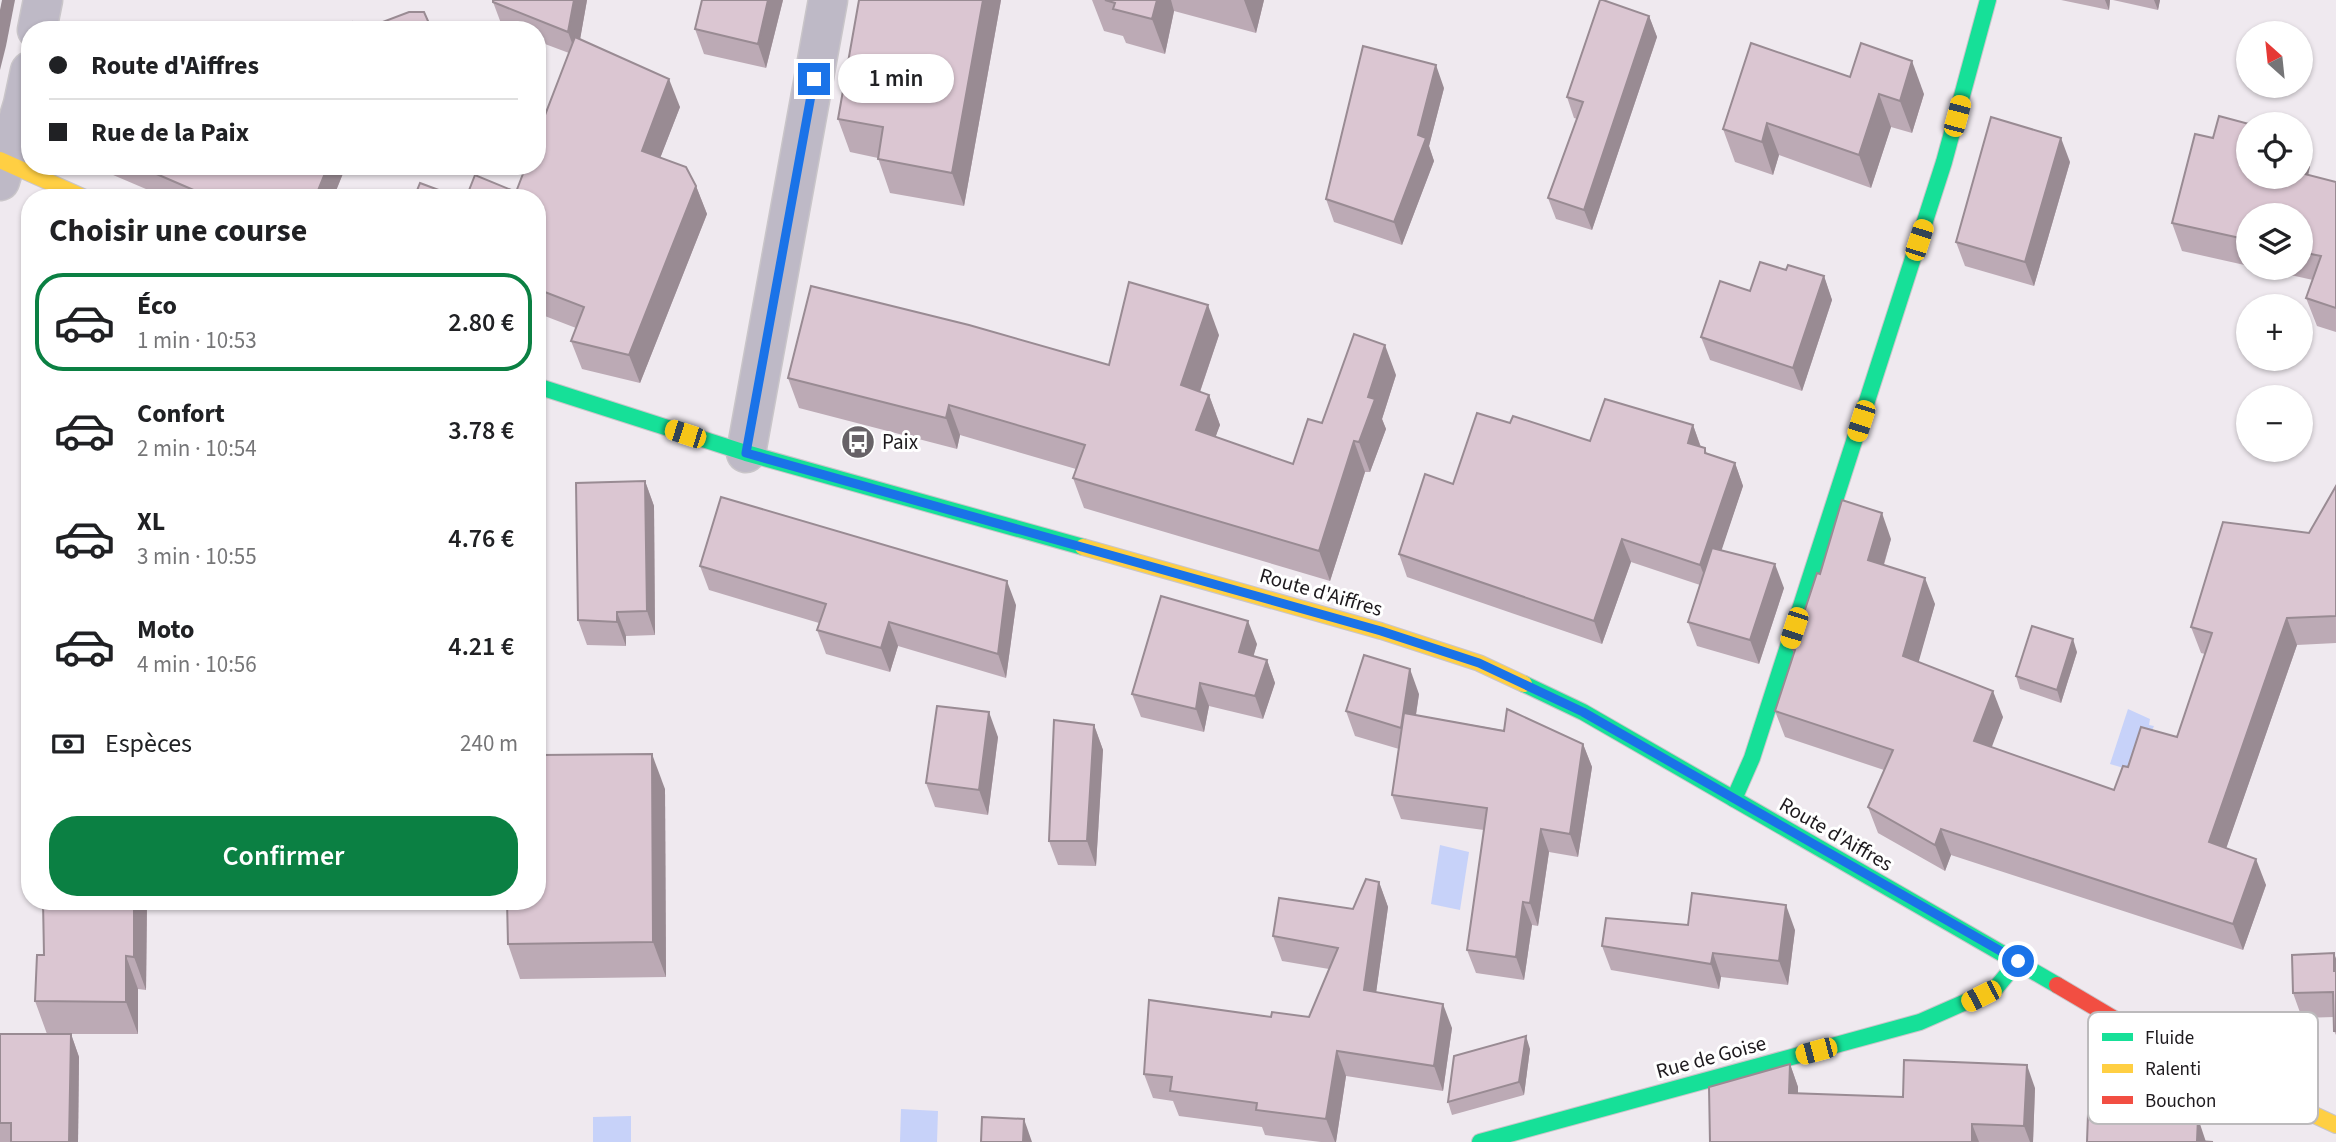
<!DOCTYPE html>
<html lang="fr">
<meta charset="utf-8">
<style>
body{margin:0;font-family:"Source Sans 3",sans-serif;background:#f6f6f6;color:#202124;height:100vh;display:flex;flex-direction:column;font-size:26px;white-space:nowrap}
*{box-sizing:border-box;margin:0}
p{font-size:23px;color:#757577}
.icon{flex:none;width:38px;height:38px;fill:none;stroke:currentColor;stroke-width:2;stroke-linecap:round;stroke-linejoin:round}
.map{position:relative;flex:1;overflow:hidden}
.sheet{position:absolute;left:21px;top:189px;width:525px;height:721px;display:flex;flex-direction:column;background:#fff;border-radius:28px;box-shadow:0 2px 5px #0004}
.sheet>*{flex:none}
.banner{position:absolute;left:21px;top:21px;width:525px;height:154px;border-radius:28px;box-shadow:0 2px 5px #0004;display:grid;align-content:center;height:154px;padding:0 28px;background:#fff}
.needle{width:46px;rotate:333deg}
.controls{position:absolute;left:2236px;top:21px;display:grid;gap:14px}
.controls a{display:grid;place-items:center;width:77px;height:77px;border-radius:50%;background:#fff;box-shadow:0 2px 5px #0004;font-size:35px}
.end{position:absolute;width:32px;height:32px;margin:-16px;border:9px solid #1a73e8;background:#fff;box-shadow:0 0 0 4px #fff}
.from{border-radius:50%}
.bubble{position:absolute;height:49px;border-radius:24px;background:#fff;box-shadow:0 2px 5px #0004;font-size:23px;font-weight:600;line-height:49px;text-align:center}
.car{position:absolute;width:21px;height:42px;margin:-21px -10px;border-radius:9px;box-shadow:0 0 5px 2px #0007;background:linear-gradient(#f5c518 24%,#345 0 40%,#f5c518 0 76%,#345 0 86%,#f5c518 0)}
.banner b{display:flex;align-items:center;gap:24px;height:66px;font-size:26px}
.banner b+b{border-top:2px solid #e0e0e0}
.banner i{width:18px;height:18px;background:#202124}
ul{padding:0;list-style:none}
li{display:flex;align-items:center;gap:21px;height:98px;margin:0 14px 10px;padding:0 14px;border:4px solid transparent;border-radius:28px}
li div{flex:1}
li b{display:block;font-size:26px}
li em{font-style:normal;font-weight:600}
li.active{border-color:#0b8043}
li>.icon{width:63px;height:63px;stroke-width:1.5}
h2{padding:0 28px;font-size:32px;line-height:84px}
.pay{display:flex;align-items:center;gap:18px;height:77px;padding:0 28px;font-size:26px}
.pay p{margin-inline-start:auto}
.action{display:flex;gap:14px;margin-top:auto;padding:14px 28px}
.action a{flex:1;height:80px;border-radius:28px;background:#0b8043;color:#fff;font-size:28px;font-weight:600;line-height:80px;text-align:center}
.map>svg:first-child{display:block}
</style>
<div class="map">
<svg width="2336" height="1142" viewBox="0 0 2336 1142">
<rect width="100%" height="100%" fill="#efe9ef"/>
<g fill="#c7d2f9">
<polygon points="2128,709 2150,719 2149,725 2154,726 2134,771 2110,764"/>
<polygon points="1440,845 1469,852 1460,910 1431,904"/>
<polygon points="901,1109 938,1111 937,1142 900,1142"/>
<polygon points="631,1116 631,1142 593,1142 593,1117"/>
</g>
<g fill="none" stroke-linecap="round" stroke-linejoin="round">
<g stroke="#c9c5c9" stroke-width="41">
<g id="street">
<polyline points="37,30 43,0"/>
<polyline points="0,181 23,104 30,71"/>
<polyline points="746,453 828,0"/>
</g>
</g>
<g stroke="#c9c5c9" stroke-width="18">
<g id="fast">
<polyline points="537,386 746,453 1083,547"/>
<polyline points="1524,684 1583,712 2057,985"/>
<polyline points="1734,799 1752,758 1944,162 1988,0"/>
<polyline points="1480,1142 1920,1022 1995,989 2018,961"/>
</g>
</g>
<g stroke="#c9c5c9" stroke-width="18">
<g id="slow">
<polyline points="0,160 85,198"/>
<polyline points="1083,547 1381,631 1479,663 1524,684"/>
<polyline points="2224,1073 2336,1125"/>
</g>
</g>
<g stroke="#c9c5c9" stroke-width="18">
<polyline id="jam" points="2057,985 2145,1037 2224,1073"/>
</g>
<use href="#street" stroke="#beb9c6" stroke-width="38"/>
<use href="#fast" stroke="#16e098" stroke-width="16"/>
<use href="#slow" stroke="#ffcf43" stroke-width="16"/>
<use href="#jam" stroke="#f24e42" stroke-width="16"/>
</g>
<g fill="#bcaab5">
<polygon points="587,0 580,39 680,107 660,158 696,186 707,214 640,383 582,369 571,341 576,328 537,313 537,198 516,192 569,53 537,41 537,30 510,30 502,26 493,2"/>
<polygon points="783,0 766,68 704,54 695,29"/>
<polygon points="859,0 1001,0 964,206 890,193 878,158 850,152 838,119"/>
<polygon points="1092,0 1264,0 1256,33 1174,11 1165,54 1126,43 1123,36 1104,31"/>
<polygon points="2061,0 2110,0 2109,10"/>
<polygon points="2113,0 2160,0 2158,10"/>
<polygon points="1649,16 1657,37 1592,230 1556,219 1548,198 1577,119 1574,118 1567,97"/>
<polygon points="1850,77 1924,94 1912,133 1891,127 1871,188 1779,155 1773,175 1735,162 1723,129"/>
<polygon points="1444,88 1429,146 1434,161 1402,245 1334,222 1326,199"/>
<polygon points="2213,138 2301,177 2301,141 2310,166 2308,175 2336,182 2336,332 2317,326 2306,298 2313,280 2258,268 2301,268 2301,215 2249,215 2249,266 2182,251 2172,223"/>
<polygon points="2070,162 2034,286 1965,266 1956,242"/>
<polygon points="92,166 346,166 333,198 167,198"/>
<polygon points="1786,270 1824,276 1832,300 1802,391 1710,360 1701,337 1750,291"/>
<polygon points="1219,335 1200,392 1209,395 1220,425 1215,437 1293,464 1322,423 1396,375 1382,419 1386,429 1370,472 1365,472 1330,581 1084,508 1073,478 1076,469 960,435 957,449 799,408 788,378 1109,365"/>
<polygon points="1510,423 1590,441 1693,425 1701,447 1705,448 1707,454 1735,463 1743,486 1721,550 1784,588 1759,664 1697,646 1688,622 1700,585 1631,562 1602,644 1407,577 1399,554 1453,484"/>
<polygon points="645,481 654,506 655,635 626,636 626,646 587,645 578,620"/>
<polygon points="2336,486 2336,643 2297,645 2226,848 2266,885 2243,950 1951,855 1945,871 1878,833 1868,807 1884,770 1785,737 1775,711 1794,654 1792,649 1820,574 1891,539 1884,565 1935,604 1918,662 2003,717 1991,747 2114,790 2128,767 2177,737 2205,654 2201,653 2191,627 2309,533"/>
<polygon points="700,566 1016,605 1006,678 898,646 890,672 826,654 817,630 819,623 709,590"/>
<polygon points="1257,644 1253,656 1267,660 1275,683 1263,719 1209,706 1204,732 1141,717 1132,694"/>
<polygon points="2077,652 2061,703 2020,689 2016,676"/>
<polygon points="1419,694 1416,715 1583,744 1592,767 1578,857 1549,852 1538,926 1532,925 1524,980 1476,973 1467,950 1484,830 1401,819 1392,795 1399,749 1355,736 1346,711"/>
<polygon points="1094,725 1103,750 1096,866 1058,865 1049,841"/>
<polygon points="998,737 988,815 935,807 926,783"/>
<polygon points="665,789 666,977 520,979 508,944 541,859"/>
<polygon points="1379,882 1388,907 1376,992 1452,1028 1443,1091 1346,1076 1336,1142 1321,1142 1265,1135 1262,1127 1179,1116 1173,1101 1153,1098 1144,1074 1271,1017 1309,1017 1329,969 1282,961 1273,936 1353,909"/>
<polygon points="147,901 146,990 138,989 138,1034 47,1034 35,1001 44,955"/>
<polygon points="1795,930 1788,985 1721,977 1719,989 1611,970 1602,946"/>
<polygon points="2334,953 2336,959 2336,1035 2334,1031 2334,1017 2302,1018 2293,993"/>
<polygon points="0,1034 71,1034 79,1057 78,1142 0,1142"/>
<polygon points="1530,1049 1524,1095 1452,1115 1448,1102"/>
<polygon points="1790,1064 1798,1087 1798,1094 1903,1097 2035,1088 2033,1142 1710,1142"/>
</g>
<g fill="#998b93">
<polygon points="2,0 15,0 6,46 0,70 0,10"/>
<polygon points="574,0 587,0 577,57 568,32"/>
<polygon points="768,0 783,0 766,68 758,44"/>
<polygon points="983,0 1001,0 964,206 952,173"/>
<polygon points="1157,0 1171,0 1174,11 1165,54 1152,19"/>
<polygon points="1244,0 1264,0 1256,33"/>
<polygon points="2105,0 2110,0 2109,10"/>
<polygon points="2154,0 2160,0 2158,10"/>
<polygon points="1649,16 1657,37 1592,230 1584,210"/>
<polygon points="1912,61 1924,94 1912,133 1900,101"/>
<polygon points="1436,65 1444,88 1429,146 1434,161 1402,245 1394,222"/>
<polygon points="669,79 680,107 652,179 642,151"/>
<polygon points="1879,94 1891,127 1871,188 1859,155"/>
<polygon points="1767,123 1779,155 1773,175 1762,142"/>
<polygon points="2061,138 2070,162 2034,286 2025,262"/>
<polygon points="2301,141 2310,166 2303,198 2301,177"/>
<polygon points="328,166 346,166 333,198 315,198"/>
<polygon points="696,186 707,214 640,383 629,355"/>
<polygon points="1824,276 1832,300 1802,391 1793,368"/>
<polygon points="1208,305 1219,335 1192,415 1181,385"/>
<polygon points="1385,345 1396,375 1382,419 1386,429 1370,472 1359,442 1368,397"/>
<polygon points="1209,395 1220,425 1207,460 1196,430"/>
<polygon points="949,405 960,435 957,449 946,418"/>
<polygon points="1693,425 1701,448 1688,443"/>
<polygon points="1354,441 1365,472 1330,581 1319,551"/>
<polygon points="1735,463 1743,486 1709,588 1700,565"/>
<polygon points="645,481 654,506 655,635 647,611"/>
<polygon points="1882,513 1891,539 1877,587 1868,560"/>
<polygon points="1622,539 1631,562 1602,644 1594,621"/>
<polygon points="1775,564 1784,588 1759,664 1750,640"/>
<polygon points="1925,578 1935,604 1913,682 1903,656"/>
<polygon points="1007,581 1016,605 1006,678 998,654"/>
<polygon points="617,612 626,636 626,646 617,622"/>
<polygon points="2287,618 2297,645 2219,869 2209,842"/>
<polygon points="1248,621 1257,644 1248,675 1239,652"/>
<polygon points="889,622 898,646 890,672 881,648"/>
<polygon points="2073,639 2077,652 2061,703 2057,690"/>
<polygon points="1267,660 1275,683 1263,719 1255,696"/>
<polygon points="1410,669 1419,694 1410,753 1401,728"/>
<polygon points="1200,683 1209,706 1204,732 1196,709"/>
<polygon points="1993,691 2003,717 1984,768 1974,741"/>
<polygon points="989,712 998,737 988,815 979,790"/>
<polygon points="1094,725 1103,750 1096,866 1087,841"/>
<polygon points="1583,744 1592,767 1578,857 1570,834"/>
<polygon points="652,754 665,789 666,977 653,942"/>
<polygon points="1541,829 1549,852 1538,926 1530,903"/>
<polygon points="1941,829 1951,855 1945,871 1935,845"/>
<polygon points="2256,859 2266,885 2243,950 2233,924"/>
<polygon points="1379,882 1388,907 1373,1015 1364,990"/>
<polygon points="134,901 147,901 146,990 134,957"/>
<polygon points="1523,902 1532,925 1524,980 1516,957"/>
<polygon points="1786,905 1795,930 1788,985 1779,961"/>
<polygon points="1713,953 1721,977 1719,989 1711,964"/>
<polygon points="2334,953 2336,959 2336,976 2334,971"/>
<polygon points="126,956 138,989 138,1034 126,1002"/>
<polygon points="1443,1004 1452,1028 1443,1091 1434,1066"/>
<polygon points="71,1034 79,1057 78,1142 69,1142"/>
<polygon points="1526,1036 1530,1049 1524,1095 1519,1082"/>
<polygon points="1337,1051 1346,1076 1336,1142 1335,1142 1326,1119"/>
<polygon points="1790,1064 1798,1087 1798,1116 1789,1093"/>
<polygon points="2027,1065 2035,1088 2033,1142 2030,1142 2024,1126"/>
<polygon points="2198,1118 2206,1142 2197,1142"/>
<polygon points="1024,1119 1032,1142 1023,1142"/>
<polygon points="1972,1124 1979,1142 1972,1142"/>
</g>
<g fill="#dbc6d2" stroke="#998b93" stroke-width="2">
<polygon points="493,0 574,0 568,32 493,2"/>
<polygon points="702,0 768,0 758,44 695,29"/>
<polygon points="859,0 983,0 952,173 878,159 883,127 838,119"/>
<polygon points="1105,0 1157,0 1152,19 1113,9 1115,3"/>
<polygon points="1600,0 1603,0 1649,16 1584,210 1548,198 1583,102 1567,97"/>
<polygon points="409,12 424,12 432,30 350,30 353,22 367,28"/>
<polygon points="575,37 669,79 642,151 686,167 696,186 629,355 571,341 584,307 537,289 537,198 466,198 475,175 516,192 526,166 537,166 537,136"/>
<polygon points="1751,43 1850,77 1861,43 1912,61 1900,101 1879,94 1859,155 1767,123 1762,142 1723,129"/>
<polygon points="1363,46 1436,65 1418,135 1426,138 1394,222 1326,199"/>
<polygon points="2219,116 2249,124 2249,177 2301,177 2301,173 2336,182 2336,308 2306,298 2321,256 2301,252 2301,215 2249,215 2249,240 2172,223 2195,134 2213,138"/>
<polygon points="1991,117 2061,138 2025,262 1956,242"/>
<polygon points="138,166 328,166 315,198 212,198"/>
<polygon points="420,183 460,198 414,198"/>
<polygon points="1760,262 1786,270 1788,265 1824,276 1793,368 1701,337 1720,281 1750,291"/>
<polygon points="1129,282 1208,305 1181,385 1209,395 1196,430 1293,464 1308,419 1322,423 1354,334 1385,345 1368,397 1375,399 1359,442 1354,441 1319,551 1073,478 1085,445 949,405 946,418 788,378 811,286 969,325 1109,365"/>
<polygon points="1605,399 1693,425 1688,443 1705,448 1705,453 1735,463 1700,565 1622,539 1594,621 1399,554 1425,474 1453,484 1477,413 1510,423 1513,416 1590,441"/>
<polygon points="645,481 647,611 617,612 617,622 578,620 576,483"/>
<polygon points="2336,486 2336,616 2287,618 2209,842 2256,859 2233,924 1941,829 1935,845 1868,807 1893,750 1775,711 1795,650 1792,649 1817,573 1820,574 1842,500 1882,513 1868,560 1925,578 1903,656 1993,691 1974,741 2114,790 2123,766 2128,767 2141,727 2177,737 2212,633 2191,627 2223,522 2309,533"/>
<polygon points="721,497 1007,581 998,654 889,622 881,648 817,630 826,604 700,566"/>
<polygon points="1712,548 1775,564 1750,640 1688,622"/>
<polygon points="1161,596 1248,621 1239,652 1267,660 1255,696 1200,683 1196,709 1132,694"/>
<polygon points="2032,626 2073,639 2057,690 2016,676"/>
<polygon points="1364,655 1410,669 1401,728 1346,711"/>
<polygon points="937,706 989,712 979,790 926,783"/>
<polygon points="1507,709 1583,744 1570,834 1541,829 1530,903 1523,902 1516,957 1467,950 1487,808 1392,795 1404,713 1504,731"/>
<polygon points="1054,720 1094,725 1087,841 1049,841"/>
<polygon points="652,754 653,942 508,944 507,901 537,901 537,860 541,859 541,755"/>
<polygon points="1366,879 1379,882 1364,990 1443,1004 1434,1066 1337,1051 1326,1119 1256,1110 1257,1103 1170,1091 1172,1077 1144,1074 1149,1000 1271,1017 1272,1012 1309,1017 1338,948 1273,936 1279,898 1353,909"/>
<polygon points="1692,893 1786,905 1779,961 1713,953 1711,964 1602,946 1606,918 1688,925"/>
<polygon points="43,901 134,901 134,957 126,956 126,1002 35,1001 37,955 44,955"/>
<polygon points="2334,953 2334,971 2336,971 2336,1031 2334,1031 2333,992 2293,993 2292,955"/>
<polygon points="0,1034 71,1034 69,1142 11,1142 11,1123 0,1123"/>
<polygon points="1526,1036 1519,1082 1448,1102 1454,1056"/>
<polygon points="1904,1060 2027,1065 2024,1126 1972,1124 1972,1142 1710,1142 1709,1087 1790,1064 1789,1093 1903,1097"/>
<polygon points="2088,1114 2198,1118 2197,1141 2213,1142 2087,1142"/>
<polygon points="982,1117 1024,1119 1023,1142 981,1142"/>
</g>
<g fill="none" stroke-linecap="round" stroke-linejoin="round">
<polyline stroke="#1a73e8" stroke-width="9" points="814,79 746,453 1381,631 1479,663 1583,712 2018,961"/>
</g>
<defs>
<g id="bus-disc" transform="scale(1.75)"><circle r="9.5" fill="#676267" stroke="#fff"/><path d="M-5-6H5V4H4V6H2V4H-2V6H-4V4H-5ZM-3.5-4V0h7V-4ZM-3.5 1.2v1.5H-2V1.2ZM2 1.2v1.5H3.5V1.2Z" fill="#fff"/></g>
</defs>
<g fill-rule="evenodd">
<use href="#bus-disc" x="858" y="442"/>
</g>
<g text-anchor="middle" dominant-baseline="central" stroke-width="6" stroke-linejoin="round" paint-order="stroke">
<g font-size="21" fill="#1e1a1e" stroke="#fff" text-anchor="start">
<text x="882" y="442">Paix</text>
</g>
<g font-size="21" fill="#1e1a1e" stroke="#fff">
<text transform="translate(1321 592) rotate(16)">Route d'Aiffres</text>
<text transform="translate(1836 834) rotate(30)">Route d'Aiffres</text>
<text transform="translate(1711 1057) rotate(-15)">Rue de Goise</text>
</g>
</g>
<rect x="2088" y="1012" width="230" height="112" rx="10" fill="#fff" stroke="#bcbabc" stroke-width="2"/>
<rect x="2102" y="1033" width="31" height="8" fill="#16e098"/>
<rect x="2102" y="1064" width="31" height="9" fill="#ffcf43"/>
<rect x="2102" y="1096" width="31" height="8" fill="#f24e42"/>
<g font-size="19" fill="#1e1a1e">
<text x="2145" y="1044">Fluide</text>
<text x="2145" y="1075">Ralenti</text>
<text x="2145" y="1107">Bouchon</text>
</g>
</svg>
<div class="controls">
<a><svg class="needle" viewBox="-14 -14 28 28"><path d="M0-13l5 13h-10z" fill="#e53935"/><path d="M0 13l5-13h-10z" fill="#757577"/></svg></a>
<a><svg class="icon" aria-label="locate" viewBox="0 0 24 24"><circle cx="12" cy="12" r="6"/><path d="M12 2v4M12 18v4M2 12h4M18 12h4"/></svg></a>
<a><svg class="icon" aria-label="layers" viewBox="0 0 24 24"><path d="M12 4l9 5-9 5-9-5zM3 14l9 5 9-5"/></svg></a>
<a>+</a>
<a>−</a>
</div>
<i class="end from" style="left:2018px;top:961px"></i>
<i class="end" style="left:814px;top:79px"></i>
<div class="bubble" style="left:838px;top:54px;width:116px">1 min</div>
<i class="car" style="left:1957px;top:116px;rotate:15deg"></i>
<i class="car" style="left:1919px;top:240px;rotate:18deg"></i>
<i class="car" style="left:1861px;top:421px;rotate:198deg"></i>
<i class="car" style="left:685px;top:434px;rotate:288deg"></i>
<i class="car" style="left:1794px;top:628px;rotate:198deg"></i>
<i class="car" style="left:1981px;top:996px;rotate:243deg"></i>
<i class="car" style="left:1816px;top:1051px;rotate:255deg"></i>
<div class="banner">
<b><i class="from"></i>Route d'Aiffres</b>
<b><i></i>Rue de la Paix</b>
</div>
<section class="sheet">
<h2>Choisir une course</h2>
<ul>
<li class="active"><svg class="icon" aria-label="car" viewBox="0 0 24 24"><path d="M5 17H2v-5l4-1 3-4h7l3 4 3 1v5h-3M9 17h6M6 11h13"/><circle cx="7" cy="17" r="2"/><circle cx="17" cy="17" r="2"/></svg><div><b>Éco</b><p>1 min · 10:53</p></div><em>2.80 €</em></li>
<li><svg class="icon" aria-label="car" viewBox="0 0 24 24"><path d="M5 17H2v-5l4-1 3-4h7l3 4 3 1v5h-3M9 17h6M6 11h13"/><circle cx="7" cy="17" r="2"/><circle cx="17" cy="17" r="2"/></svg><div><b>Confort</b><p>2 min · 10:54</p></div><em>3.78 €</em></li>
<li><svg class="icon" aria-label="car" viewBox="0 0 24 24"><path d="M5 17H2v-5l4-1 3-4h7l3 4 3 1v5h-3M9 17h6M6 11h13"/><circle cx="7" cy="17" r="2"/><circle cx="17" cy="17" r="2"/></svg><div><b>XL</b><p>3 min · 10:55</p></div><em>4.76 €</em></li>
<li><svg class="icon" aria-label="car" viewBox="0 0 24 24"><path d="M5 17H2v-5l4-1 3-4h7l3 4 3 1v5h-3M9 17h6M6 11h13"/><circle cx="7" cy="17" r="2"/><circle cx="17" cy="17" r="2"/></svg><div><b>Moto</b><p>4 min · 10:56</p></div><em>4.21 €</em></li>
</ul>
<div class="pay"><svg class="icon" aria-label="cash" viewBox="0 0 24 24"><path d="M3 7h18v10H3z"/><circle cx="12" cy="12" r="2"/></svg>Espèces<p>240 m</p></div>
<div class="action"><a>Confirmer</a></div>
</section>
</div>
